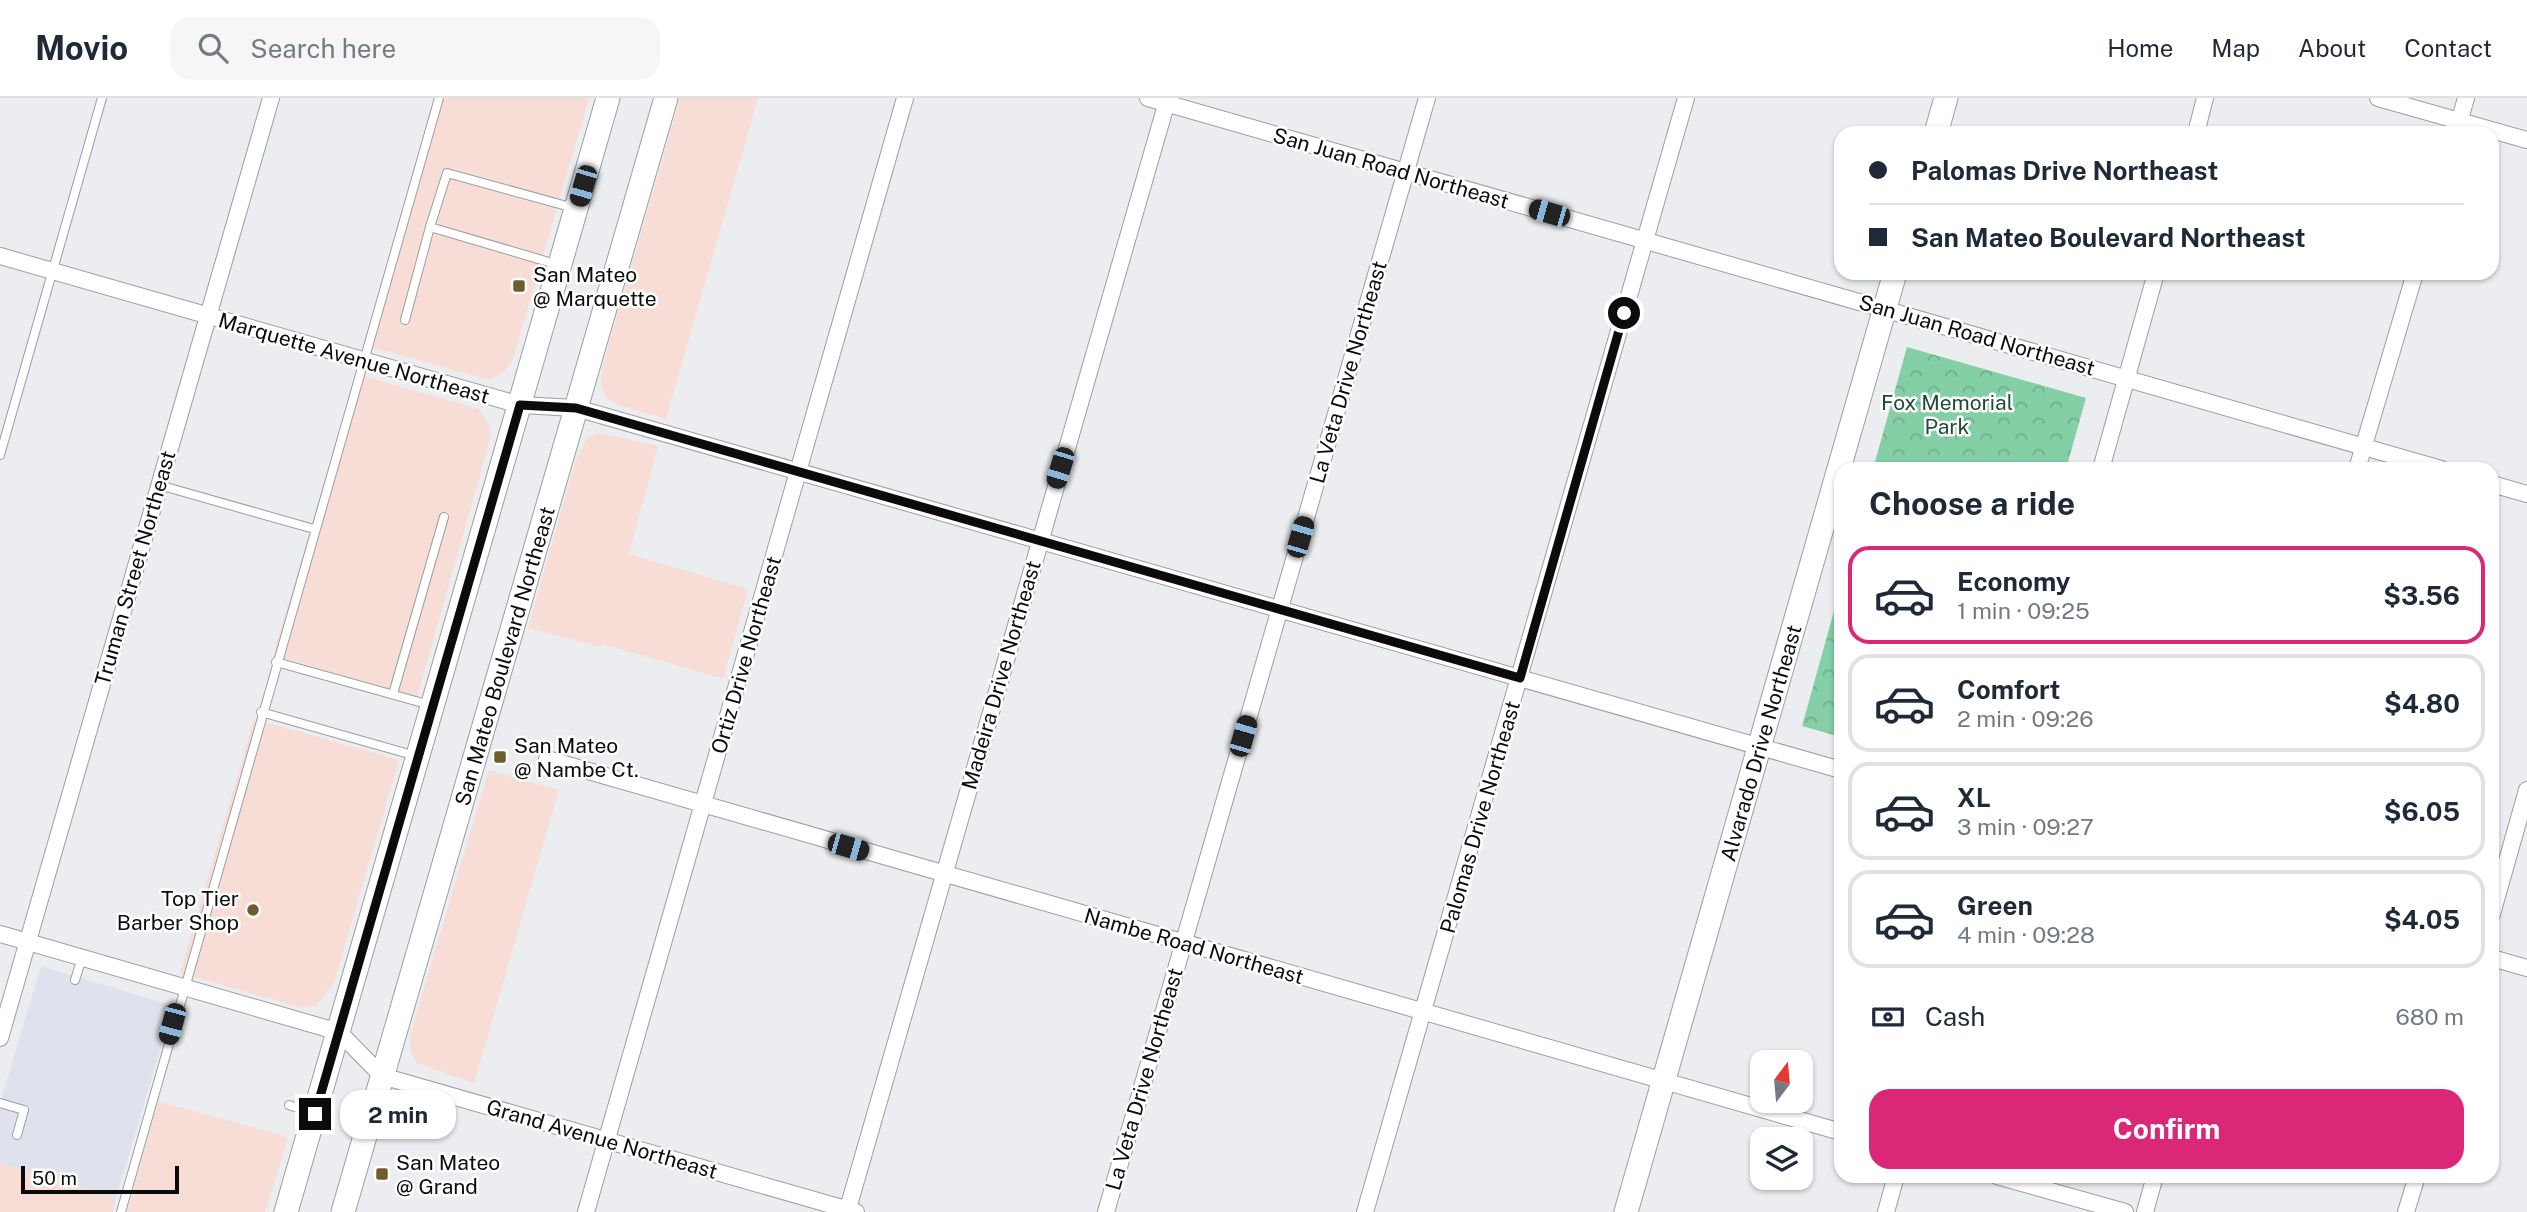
<!DOCTYPE html>
<meta charset="utf-8">
<style>
body{margin:0;font-family:"Public Sans",sans-serif;background:#f6f6f7;color:#1f2937;height:100vh;display:flex;flex-direction:column;font-size:26px;white-space:nowrap}
*{box-sizing:border-box;margin:0}
p{font-size:23px;color:#747a83}
.icon{flex:none;width:38px;height:38px;fill:none;stroke:currentColor;stroke-width:2;stroke-linecap:round;stroke-linejoin:round}
.map{position:relative;flex:1;overflow:hidden}
.panel{position:absolute;left:1834px;top:364px;width:665px;height:721px;display:flex;flex-direction:column;background:#fff;border-radius:21px;box-shadow:0 2px 5px #0004}
.panel>*{flex:none}
.banner{position:absolute;left:1834px;top:28px;width:665px;height:154px;border-radius:21px;box-shadow:0 2px 5px #0004;display:grid;align-content:center;height:154px;padding:0 35px;background:#fff}
.needle{width:46px;rotate:16deg}
.tools{position:absolute;left:1750px;top:952px;display:grid;gap:14px}
.tools a{display:grid;place-items:center;width:63px;height:63px;border-radius:14px;background:#fff;box-shadow:0 2px 5px #0004;font-size:35px}
.scale{position:absolute;left:21px;bottom:18px;width:158px;box-sizing:border-box;padding-left:7px;border:4px solid #0b0b0c;border-top:0;font-size:19px;line-height:24px;white-space:nowrap;color:#0b0b0c;-webkit-text-stroke:5px #fff;paint-order:stroke}
.end{position:absolute;width:32px;height:32px;margin:-16px;border:9px solid #0b0b0c;background:#fff;box-shadow:0 0 0 4px #fff}
.from{border-radius:50%}
.bubble{position:absolute;height:49px;border-radius:21px;background:#fff;box-shadow:0 2px 5px #0004;font-size:23px;font-weight:700;line-height:49px;text-align:center}
.car{position:absolute;width:21px;height:42px;margin:-21px -10px;border-radius:9px;box-shadow:0 0 5px 2px #0007;background:linear-gradient(#222 24%,#8ab4d8 0 40%,#222 0 76%,#8ab4d8 0 86%,#222 0)}
.banner b{display:flex;align-items:center;gap:24px;height:66px;font-size:26px}
.banner b+b{border-top:2px solid #e0e1e3}
.banner i{width:18px;height:18px;background:#1f2937}
ul{padding:0;list-style:none}
li{display:flex;align-items:center;gap:21px;height:98px;margin:0 14px 10px;padding:0 21px;border:4px solid #e0e1e3;border-radius:21px}
li div{flex:1}
li b{display:block;font-size:26px}
li em{font-style:normal;font-weight:700}
li.on{border-color:#db2777}
li>.icon{width:63px;height:63px;stroke-width:1.5}
h2{padding:0 35px;font-size:32px;line-height:84px}
.pay{display:flex;align-items:center;gap:18px;height:77px;padding:0 35px;font-size:26px}
.pay p{margin-inline-start:auto}
.action{display:flex;gap:14px;margin-top:auto;padding:14px 35px}
.action a{flex:1;height:80px;border-radius:21px;background:#db2777;color:#fff;font-size:28px;font-weight:700;line-height:80px;text-align:center}
header{display:flex;align-items:center;gap:42px;box-sizing:border-box;height:98px;padding:0 35px;background:#fff;border-bottom:2px solid #e0e1e3}
header strong{font-size:33px}
nav{display:flex;gap:38px;margin-inline-start:auto;font-size:24px}
.search{width:490px;height:63px;background:#f6f6f7;display:flex;align-items:center;gap:18px;box-sizing:border-box;padding:0 24px;border-radius:21px;color:#747a83;font-size:26px}
.map>svg:first-child{display:block}
</style>
<header>
<strong>Movio</strong>
<div class="search"><svg class="icon" aria-label="search" viewBox="0 0 24 24"><circle cx="10" cy="10" r="6"/><path d="M15 15l6 6"/></svg>Search here</div>
<nav><a>Home</a><a>Map</a><a>About</a><a>Contact</a></nav>
</header>
<div class="map">
<svg width="2527" height="1114" viewBox="0 0 2527 1114">
<defs>
<pattern id="park-crowns" width="20" height="18" patternUnits="userSpaceOnUse" patternTransform="scale(1.75)"><rect width="20" height="18" fill="#84cfa5"/><path d="M2 6a3 3 0 1 1 6 0M12 15a3 3 0 1 1 6 0" fill="none" stroke="#71b08d"/></pattern>
</defs>
<rect width="100%" height="100%" fill="#ecedf0"/>
<g fill="#f7ddd6">
<polygon points="434,0 589,0 513,261 504,274 489,282 364,247"/>
<polygon points="680,0 758,0 666,321 618,307 606,299 601,287 603,267"/>
<polygon points="356,276 479,311 489,327 491,338 417,599 273,557"/>
<polygon points="600,335 658,348 629,456 748,491 723,581 603,546 601,549 528,530 576,362 587,340"/>
<polygon points="254,621 399,662 334,885 316,908 302,910 180,875"/>
<polygon points="489,672 559,692 474,985 416,965 410,951 410,937"/>
<polygon points="158,1003 288,1039 265,1114 127,1114"/>
<polygon points="0,1065 116,1100 112,1114 0,1114"/>
</g>
<polygon fill="#dfe1ec" points="41,868 173,908 116,1100 0,1065 0,1006"/>
<g fill="url(#park-crowns)">
<polygon points="1907,249 2086,300 2066,371 1873,371"/>
<polygon points="1841,488 1841,639 1802,628"/>
</g>
<g fill="none" stroke-linecap="round" stroke-linejoin="round">
<g stroke="#9d9ea1" stroke-width="10">
<g id="lane">
<polyline points="559,167 430,129 447,75 574,110"/>
<polyline points="405,222 430,129"/>
<polyline points="0,357 102,0"/>
<polyline points="159,387 314,431"/>
<polyline points="276,564 430,607"/>
<polyline points="393,596 444,419"/>
<polyline points="261,614 416,658"/>
<polyline points="75,882 82,860"/>
<polyline points="0,1005 24,1012 17,1037"/>
<polyline points="289,1007 312,1015"/>
<polyline points="121,1114 439,0"/>
</g>
</g>
<g stroke="#9d9ea1" stroke-width="18">
<g id="street">
<polyline points="1148,0 2441,371"/>
<polyline points="2378,0 2527,42"/>
<polyline points="2196,35 2205,0"/>
<polyline points="2456,35 2466,0"/>
<polyline points="0,158 520,307 576,310 1841,672"/>
<polyline points="2101,371 2156,175"/>
<polyline points="2357,371 2415,175"/>
<polyline points="2492,386 2527,396"/>
<polyline points="547,661 1841,1034"/>
<polyline points="2492,816 2527,692"/>
<polyline points="0,836 339,934 382,978 856,1114"/>
<polyline points="2492,860 2527,870"/>
<polyline points="0,940 271,0"/>
<polyline points="1997,1078 2125,1114"/>
<polyline points="586,1114 905,0"/>
<polyline points="847,1114 1168,0"/>
<polyline points="1106,1114 1427,0"/>
<polyline points="1365,1114 1686,0"/>
<polyline points="1886,1114 1896,1078"/>
<polyline points="2145,1114 2155,1078"/>
<polyline points="2406,1114 2417,1078"/>
</g>
</g>
<g stroke="#9d9ea1" stroke-width="25">
<g id="secondary">
<polyline points="1936,35 1946,0"/>
<polyline points="286,1114 608,0"/>
<path id="s1" d="M343,1114L666,0"/>
<path id="s2" d="M1626,1114L1895,175"/>
</g>
</g>
<use href="#lane" stroke="#fff" stroke-width="8"/>
<use href="#street" stroke="#fff" stroke-width="16"/>
<use href="#secondary" stroke="#fff" stroke-width="23"/>
</g>
<g fill="none" stroke-linecap="round" stroke-linejoin="round">
<polyline stroke="#0b0b0c" stroke-width="9" points="315,1016 520,307 576,310 1520,580 1624,215"/>
</g>
<g fill="#715d2c" stroke="#fff" stroke-width="2.5">
<rect x="512" y="181" width="14" height="14" rx="3.5"/>
<rect x="493" y="652" width="14" height="14" rx="3.5"/>
<circle cx="253" cy="812" r="7"/>
<rect x="375" y="1069" width="14" height="14" rx="3.5"/>
</g>
<g text-anchor="middle" dominant-baseline="central" stroke-width="5" stroke-linejoin="round" paint-order="stroke">
<g font-size="21" fill="#0b0b0c" stroke="#fff">
<text transform="translate(1391 70) rotate(16)">San Juan Road Northeast</text>
<text transform="translate(1977 237) rotate(16)">San Juan Road Northeast</text>
<text transform="translate(354 260) rotate(16)">Marquette Avenue Northeast</text>
<text transform="translate(1348 274) rotate(-74)">La Veta Drive Northeast</text>
<text transform="translate(135 470) rotate(-74)">Truman Street Northeast</text>
<text stroke="none"><textPath href="#s1" startOffset="579">San Mateo Boulevard Northeast</textPath></text>
<text transform="translate(746 557) rotate(-74)">Ortiz Drive Northeast</text>
<text transform="translate(1001 577) rotate(-74)">Madeira Drive Northeast</text>
<text stroke="none"><textPath href="#s2" startOffset="488">Alvarado Drive Northeast</textPath></text>
<text transform="translate(1480 719) rotate(-74)">Palomas Drive Northeast</text>
<text transform="translate(1194 848) rotate(16)">Nambe Road Northeast</text>
<text transform="translate(1144 981) rotate(-74)">La Veta Drive Northeast</text>
<text transform="translate(602 1041) rotate(16)">Grand Avenue Northeast</text>
</g>
<g font-size="21" fill="#0b0b0c" stroke="#fff" text-anchor="start">
<text x="533" y="176">San Mateo<tspan x="533" dy="24">@ Marquette</tspan></text>
<text x="514" y="647">San Mateo<tspan x="514" dy="24">@ Nambe Ct.</tspan></text>
<text x="239" y="800" text-anchor="end">Top Tier<tspan x="239" dy="24">Barber Shop</tspan></text>
<text x="396" y="1064">San Mateo<tspan x="396" dy="24">@ Grand</tspan></text>
</g>
<g font-size="21" fill="#1f4a34" stroke="#fff">
<text x="1947" y="304">Fox Memorial<tspan x="1947" dy="24">Park</tspan></text>
</g>
</g>
</svg>
<div class="tools">
<a><svg class="needle" viewBox="-14 -14 28 28"><path d="M0-13l5 13h-10z" fill="#e53935"/><path d="M0 13l5-13h-10z" fill="#747a83"/></svg></a>
<a><svg class="icon" aria-label="layers" viewBox="0 0 24 24"><path d="M12 4l9 5-9 5-9-5zM3 14l9 5 9-5"/></svg></a>
</div>
<div class="scale">50 m</div>
<i class="end from" style="left:1624px;top:215px"></i>
<i class="end" style="left:315px;top:1016px"></i>
<div class="bubble" style="left:340px;top:992px;width:116px">2 min</div>
<i class="car" style="left:583px;top:88px;rotate:196deg"></i>
<i class="car" style="left:1549px;top:115px;rotate:286deg"></i>
<i class="car" style="left:1060px;top:370px;rotate:197deg"></i>
<i class="car" style="left:1300px;top:439px;rotate:16deg"></i>
<i class="car" style="left:1243px;top:638px;rotate:16deg"></i>
<i class="car" style="left:848px;top:749px;rotate:106deg"></i>
<i class="car" style="left:172px;top:926px;rotate:195deg"></i>
<div class="banner">
<b><i class="from"></i>Palomas Drive Northeast</b>
<b><i></i>San Mateo Boulevard Northeast</b>
</div>
<section class="panel">
<h2>Choose a ride</h2>
<ul>
<li class="on"><svg class="icon" aria-label="car" viewBox="0 0 24 24"><path d="M5 17H2v-5l4-1 3-4h7l3 4 3 1v5h-3M9 17h6M6 11h13"/><circle cx="7" cy="17" r="2"/><circle cx="17" cy="17" r="2"/></svg><div><b>Economy</b><p>1 min · 09:25</p></div><em>$3.56</em></li>
<li><svg class="icon" aria-label="car" viewBox="0 0 24 24"><path d="M5 17H2v-5l4-1 3-4h7l3 4 3 1v5h-3M9 17h6M6 11h13"/><circle cx="7" cy="17" r="2"/><circle cx="17" cy="17" r="2"/></svg><div><b>Comfort</b><p>2 min · 09:26</p></div><em>$4.80</em></li>
<li><svg class="icon" aria-label="car" viewBox="0 0 24 24"><path d="M5 17H2v-5l4-1 3-4h7l3 4 3 1v5h-3M9 17h6M6 11h13"/><circle cx="7" cy="17" r="2"/><circle cx="17" cy="17" r="2"/></svg><div><b>XL</b><p>3 min · 09:27</p></div><em>$6.05</em></li>
<li><svg class="icon" aria-label="car" viewBox="0 0 24 24"><path d="M5 17H2v-5l4-1 3-4h7l3 4 3 1v5h-3M9 17h6M6 11h13"/><circle cx="7" cy="17" r="2"/><circle cx="17" cy="17" r="2"/></svg><div><b>Green</b><p>4 min · 09:28</p></div><em>$4.05</em></li>
</ul>
<div class="pay"><svg class="icon" aria-label="cash" viewBox="0 0 24 24"><path d="M3 7h18v10H3z"/><circle cx="12" cy="12" r="2"/></svg>Cash<p>680 m</p></div>
<div class="action"><a>Confirm</a></div>
</section>
</div>
